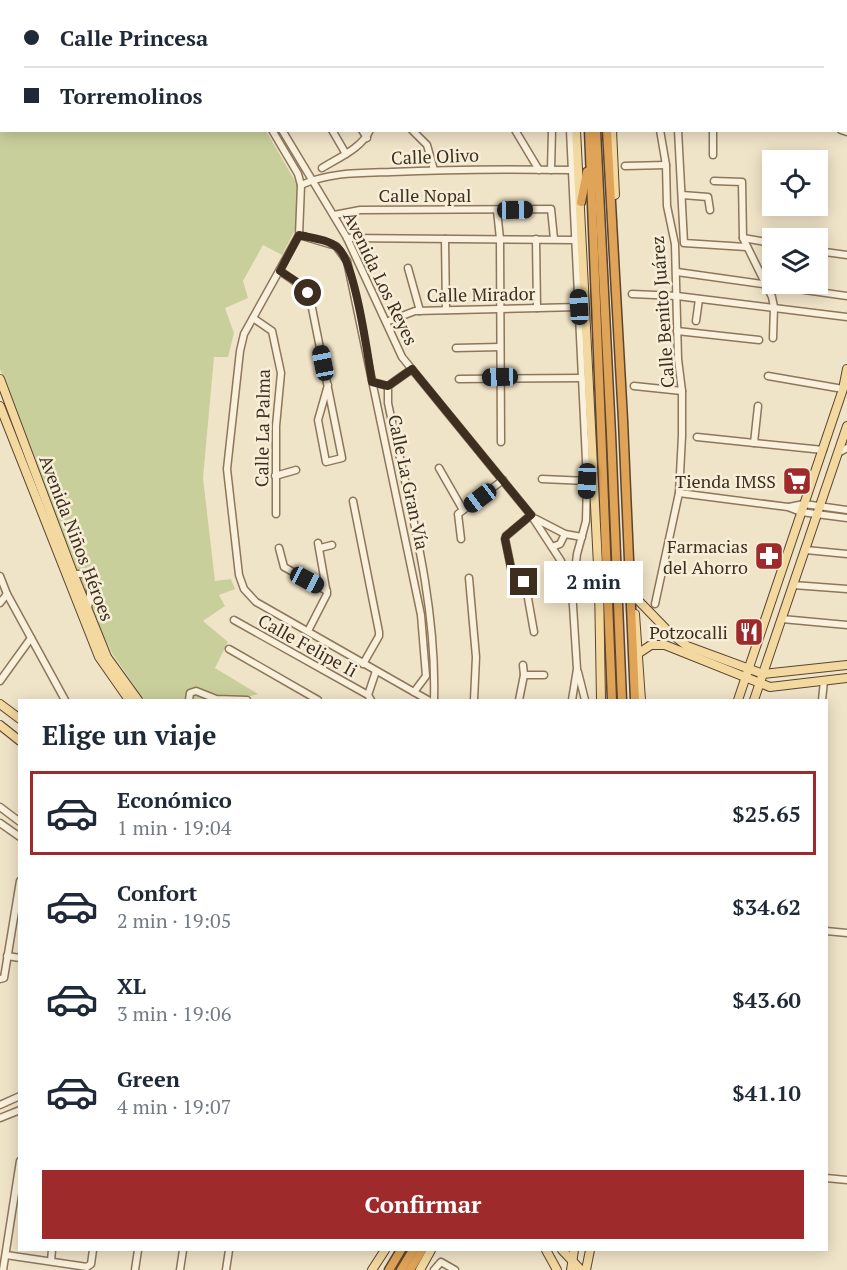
<!DOCTYPE html>
<html lang="es">
<meta charset="utf-8">
<style>
body{margin:0;font-family:"PT Serif",serif;background:#f6f6f7;color:#1f2937;height:100vh;display:flex;flex-direction:column;font-size:22px;white-space:nowrap}
*{box-sizing:border-box;margin:0}
p{font-size:20px;color:#747a83}
.icon{flex:none;width:33px;height:33px;fill:none;stroke:currentColor;stroke-width:2;stroke-linecap:round;stroke-linejoin:round}
.map{position:relative;flex:1;overflow:hidden}
.panel{position:absolute;left:18px;top:699px;width:810px;height:552px;display:flex;flex-direction:column;background:#fff;border-radius:0px;box-shadow:0 3px 15px #0003}
.panel>*{flex:none}
.hud{position:absolute;left:0px;top:0px;width:848px;height:132px;box-shadow:0 3px 15px #0003;display:grid;align-content:center;height:132px;padding:0 24px;background:#fff}
.tools{position:absolute;left:762px;top:150px;display:grid;gap:12px}
.tools a{display:grid;place-items:center;width:66px;height:66px;border-radius:0px;background:#fff;box-shadow:0 3px 15px #0003;font-size:30px}
.end{position:absolute;width:27px;height:27px;margin:-14px;border:8px solid #3d2e20;background:#fff;box-shadow:0 0 0 3px #fff}
.from{border-radius:50%}
.bubble{position:absolute;height:42px;border-radius:0px;background:#fff;box-shadow:0 3px 15px #0003;font-size:20px;font-weight:600;line-height:42px;text-align:center}
.car{position:absolute;width:18px;height:36px;margin:-18px -9px;border-radius:8px;box-shadow:0 0 4px 2px #0007;background:linear-gradient(#222 24%,#8ab4d8 0 40%,#222 0 76%,#8ab4d8 0 86%,#222 0)}
.hud b{display:flex;align-items:center;gap:21px;height:57px;font-size:22px}
.hud b+b{border-top:2px solid #e0e1e3}
.hud i{width:15px;height:15px;background:#1f2937}
ul{padding:0;list-style:none}
li{display:flex;align-items:center;gap:18px;height:84px;margin:0 12px 9px;padding:0 12px;border:3px solid transparent;border-radius:0px}
li div{flex:1}
li b{display:block;font-size:22px}
li em{font-style:normal;font-weight:600}
li.active{border-color:#9e2a2b}
li>.icon{width:54px;height:54px;stroke-width:1.5}
h2{padding:0 24px;font-size:27px;line-height:72px}
.action{display:flex;gap:12px;margin-top:auto;padding:12px 24px}
.action a{flex:1;height:69px;border-radius:0px;background:#9e2a2b;color:#fff;font-size:24px;font-weight:600;line-height:69px;text-align:center}
.map>svg:first-child{display:block}
</style>
<div class="map">
<svg width="847" height="1270" viewBox="0 0 847 1270">
<rect width="100%" height="100%" fill="#f0e4c8"/>
<polygon fill="#c9cf9b" points="0,0 188,1 2,2 2,130 266,131 298,186 296,228 282,255 263,245 243,281 248,298 225,308 234,333 228,357 214,357 203,478 215,581 231,579 235,589 219,595 225,606 203,621 228,642 215,668 258,694 237,700 144,700 112,653 89,606 0,369"/>
<g fill="none" stroke-linecap="round" stroke-linejoin="round">
<g stroke="#8d765c" stroke-width="9">
<g id="minor">
<polyline points="193,0 194,2"/>
<polyline points="202,0 203,2"/>
<polyline points="236,0 237,2"/>
<polyline points="537,0 538,2"/>
<polyline points="834,0 836,2"/>
<polyline points="417,2 418,0"/>
<polyline points="476,2 476,0"/>
<polyline points="720,2 721,0"/>
<polyline points="755,2 755,0"/>
<polyline points="846,12 847,13"/>
<polyline points="272,130 298,174 301,185 299,235 244,334 240,351 227,469 239,575 244,589 256,602 428,700"/>
<polyline points="282,130 347,238 402,357 531,515 561,561 572,590 577,669 572,700"/>
<polyline points="332,130 346,154"/>
<polyline points="362,130 367,138"/>
<polyline points="412,130 427,145 434,170"/>
<polyline points="515,130 539,170"/>
<polyline points="570,130 587,481 586,521 577,554 573,587"/>
<polyline points="678,130 684,243 746,247"/>
<polyline points="713,130 713,155"/>
<polyline points="841,130 847,132"/>
<polyline points="625,166 666,165"/>
<path d="M322,168C338,158 362,148 370,130"/>
<polyline points="551,170 552,130"/>
<polyline points="714,181 742,182 743,238 772,297 774,307 773,338"/>
<path d="M301,185C330,172 360,173 392,172C452,169 512,169 572,170"/>
<polyline points="682,195 708,197 710,210"/>
<polyline points="497,210 500,239 501,442"/>
<polyline points="334,215 360,210 551,209 554,239"/>
<polyline points="299,235 336,246 347,261 421,615 426,676 414,692"/>
<polyline points="347,238 576,240"/>
<polyline points="743,238 772,243"/>
<polyline points="445,239 446,310"/>
<polyline points="536,239 537,308"/>
<polyline points="818,251 847,255"/>
<polyline points="408,268 420,311"/>
<polyline points="280,271 306,289 310,298 342,458 326,462 318,420 328,385"/>
<polyline points="677,272 847,296"/>
<polyline points="632,294 677,296 847,317"/>
<polyline points="253,318 272,331 281,373 276,426 276,514"/>
<polyline points="696,321 699,299"/>
<polyline points="386,322 415,311 579,307"/>
<polyline points="677,331 759,340"/>
<polyline points="456,348 500,347"/>
<polyline points="768,376 843,389"/>
<polyline points="459,379 582,378"/>
<polyline points="373,382 388,386"/>
<path d="M388,386V403C408,499 437,601 434,700"/>
<polyline points="388,386 412,369"/>
<polyline points="634,386 682,391"/>
<polyline points="697,437 823,450"/>
<polyline points="754,443 758,406"/>
<polyline points="838,453 847,448"/>
<polyline points="439,468 463,510"/>
<polyline points="275,476 296,470"/>
<polyline points="542,479 587,481"/>
<polyline points="679,493 788,507 801,512 847,518"/>
<polyline points="353,501 379,632 379,636 363,664"/>
<polyline points="789,507 804,504 847,510"/>
<polyline points="536,519 565,534 582,537"/>
<polyline points="461,539 458,514 503,480"/>
<polyline points="552,547 560,544 565,534"/>
<polyline points="279,548 284,567 327,591"/>
<polyline points="320,548 332,545"/>
<polyline points="806,550 847,554"/>
<polyline points="512,569 524,582 526,587 534,632"/>
<path d="M71,574H84C93,583 90,597 88,608"/>
<polyline points="0,576 7,594 65,700"/>
<polyline points="469,578 476,657 474,700"/>
<polyline points="793,585 847,589"/>
<polyline points="515,587 505,539 506,536 531,515"/>
<polyline points="0,603 7,594"/>
<polyline points="655,604 679,493 682,436 682,391 678,359 675,244 667,206 666,165 660,130"/>
<polyline points="782,619 847,625"/>
<polyline points="234,620 368,695 371,700"/>
<polyline points="308,631 327,594 318,543"/>
<polyline points="229,649 318,700"/>
<polyline points="578,672 585,700"/>
<polyline points="524,675 544,675"/>
<polyline points="0,681 31,638"/>
<polyline points="368,695 376,671"/>
<polyline points="189,700 190,693 196,691 216,699 247,700"/>
<polyline points="519,700 524,675 523,665"/>
<polyline points="822,700 824,681"/>
<polyline points="0,807 20,822"/>
<polyline points="0,823 20,837"/>
<polyline points="826,931 847,933"/>
<polyline points="7,956 20,958"/>
<polyline points="0,979 4,978 20,881"/>
<polyline points="0,1105 20,1096"/>
<polyline points="0,1118 20,1110"/>
<polyline points="826,1178 847,1180"/>
<polyline points="6,1255 87,1267 91,1264 93,1250"/>
<polyline points="51,1261 52,1250"/>
<polyline points="3,1270 20,1161"/>
<polyline points="135,1270 138,1250"/>
<polyline points="180,1270 183,1250"/>
<polyline points="226,1270 229,1250"/>
<polyline points="434,1270 441,1262 455,1270"/>
</g>
</g>
<g stroke="#5b4430" stroke-width="10">
<g id="major">
<polyline points="567,0 567,2"/>
<polyline points="576,130 599,585 601,700"/>
<polyline points="612,130 615,195"/>
<polyline points="0,379 73,573 107,657 138,700"/>
<polyline points="0,406 99,657 129,700"/>
<polyline points="633,595 668,631 687,646 763,674 847,665"/>
<polyline points="635,614 641,700"/>
<polyline points="639,653 651,645 665,645 770,687 847,678"/>
<polyline points="738,700 843,389 847,369"/>
<polyline points="754,700 847,426"/>
<polyline points="0,704 20,719"/>
<polyline points="0,725 20,741"/>
<polyline points="546,1250 557,1270"/>
<polyline points="562,1250 581,1270"/>
<polyline points="372,1270 385,1250"/>
<polyline points="420,1270 431,1250"/>
<polyline points="571,1270 574,1250"/>
<polyline points="586,1270 590,1250"/>
</g>
</g>
<g stroke="#5b4430" stroke-width="11">
<g id="highway">
<polyline points="582,0 582,2"/>
<polyline points="589,0 589,2"/>
<polyline points="601,0 601,2"/>
<polyline points="589,130 612,700"/>
<polyline points="596,130 611,434 622,700"/>
<polyline points="607,130 623,420 635,700"/>
<polyline points="581,202 587,172"/>
<polyline points="389,1270 401,1250"/>
<polyline points="401,1270 413,1250"/>
<polyline points="410,1270 422,1250"/>
</g>
</g>
<use href="#minor" stroke="#faf1dc" stroke-width="6"/>
<use href="#major" stroke="#f3d9a0" stroke-width="8"/>
<use href="#highway" stroke="#e0a458" stroke-width="8"/>
</g>
<g fill="none" stroke-linecap="round" stroke-linejoin="round">
<path stroke="#3d2e20" stroke-width="8" d="M308,293L297,282L280,271L299,235C311,238 328,239 338,248C355,262 368,357 372,382L388,386L412,369L531,515L506,536L505,539L511,568L524,582"/>
</g>
<defs>
<g id="supermarket-square" transform="scale(1.5)"><rect x="-9" y="-9" width="18" height="18" rx="4" fill="#9e2a2b" stroke="#f7eed8"/><path d="M-6-5.5h2.5l.6 2H6L4.5 2H-2.5L-4.4-4H-6ZM-1.5 3.2a1.3 1.3 0 1 0 .1 0ZM3 3.2a1.3 1.3 0 1 0 .1 0Z" fill="#fff"/></g>
<g id="pharmacy-square" transform="scale(1.5)"><rect x="-9" y="-9" width="18" height="18" rx="4" fill="#9e2a2b" stroke="#f7eed8"/><path d="M-2-6h4v4h4v4h-4v4h-4v-4h-4v-4h4Z" fill="#fff"/></g>
<g id="restaurant-square" transform="scale(1.5)"><rect x="-9" y="-9" width="18" height="18" rx="4" fill="#9e2a2b" stroke="#f7eed8"/><path d="M-5-6h1v4h1v-4h1v4h1v-4h1v5L-1.5 .5V6h-2V.5L-5-1ZM5-6V6H3V1.5H1.5Q1.5-4 5-6Z" fill="#fff"/></g>
</defs>
<g fill-rule="evenodd">
<use href="#supermarket-square" x="797" y="481"/>
<use href="#pharmacy-square" x="769" y="556"/>
<use href="#restaurant-square" x="749" y="632"/>
</g>
<g text-anchor="middle" dominant-baseline="central" stroke-width="5" stroke-linejoin="round" paint-order="stroke">
<g font-size="18" fill="#3d2e20" stroke="#f7eed8">
<text transform="translate(435 156) rotate(-2)">Calle Olivo</text>
<text x="425" y="195">Calle Nopal</text>
<text transform="translate(381 278) rotate(64)">Avenida Los Reyes</text>
<text transform="translate(481 294) rotate(-1)">Calle Mirador</text>
<text transform="translate(662 312) rotate(-94)">Calle Benito Juárez</text>
<text transform="translate(262 428) rotate(-89)">Calle La Palma</text>
<text transform="translate(409 482) rotate(78)">Calle La Gran Vía</text>
<text transform="translate(77 538) rotate(69)">Avenida Niños Héroes</text>
<text transform="translate(308 645) rotate(29)">Calle Felipe Ii</text>
</g>
<g font-size="18" fill="#3d2e20" stroke="#f7eed8" text-anchor="end">
<text x="776" y="481">Tienda IMSS</text>
<text x="748" y="546">Farmacias<tspan x="748" dy="21">del Ahorro</tspan></text>
<text x="728" y="632">Potzocalli</text>
</g>
</g>
</svg>
<div class="tools">
<a><svg class="icon" aria-label="locate" viewBox="0 0 24 24"><circle cx="12" cy="12" r="6"/><path d="M12 2v4M12 18v4M2 12h4M18 12h4"/></svg></a>
<a><svg class="icon" aria-label="layers" viewBox="0 0 24 24"><path d="M12 4l9 5-9 5-9-5zM3 14l9 5 9-5"/></svg></a>
</div>
<i class="end from" style="left:308px;top:293px"></i>
<i class="end" style="left:524px;top:582px"></i>
<div class="bubble" style="left:544px;top:561px;width:99px">2 min</div>
<i class="car" style="left:515px;top:210px;rotate:89deg"></i>
<i class="car" style="left:579px;top:307px;rotate:357deg"></i>
<i class="car" style="left:323px;top:363px;rotate:349deg"></i>
<i class="car" style="left:500px;top:377px;rotate:268deg"></i>
<i class="car" style="left:587px;top:481px;rotate:182deg"></i>
<i class="car" style="left:480px;top:498px;rotate:233deg"></i>
<i class="car" style="left:307px;top:580px;rotate:118deg"></i>
<div class="hud">
<b><i class="from"></i>Calle Princesa</b>
<b><i></i>Torremolinos</b>
</div>
<section class="panel">
<h2>Elige un viaje</h2>
<ul>
<li class="active"><svg class="icon" aria-label="car" viewBox="0 0 24 24"><path d="M5 17H2v-5l4-1 3-4h7l3 4 3 1v5h-3M9 17h6M6 11h13"/><circle cx="7" cy="17" r="2"/><circle cx="17" cy="17" r="2"/></svg><div><b>Económico</b><p>1 min · 19:04</p></div><em>$25.65</em></li>
<li><svg class="icon" aria-label="car" viewBox="0 0 24 24"><path d="M5 17H2v-5l4-1 3-4h7l3 4 3 1v5h-3M9 17h6M6 11h13"/><circle cx="7" cy="17" r="2"/><circle cx="17" cy="17" r="2"/></svg><div><b>Confort</b><p>2 min · 19:05</p></div><em>$34.62</em></li>
<li><svg class="icon" aria-label="car" viewBox="0 0 24 24"><path d="M5 17H2v-5l4-1 3-4h7l3 4 3 1v5h-3M9 17h6M6 11h13"/><circle cx="7" cy="17" r="2"/><circle cx="17" cy="17" r="2"/></svg><div><b>XL</b><p>3 min · 19:06</p></div><em>$43.60</em></li>
<li><svg class="icon" aria-label="car" viewBox="0 0 24 24"><path d="M5 17H2v-5l4-1 3-4h7l3 4 3 1v5h-3M9 17h6M6 11h13"/><circle cx="7" cy="17" r="2"/><circle cx="17" cy="17" r="2"/></svg><div><b>Green</b><p>4 min · 19:07</p></div><em>$41.10</em></li>
</ul>
<div class="action"><a>Confirmar</a></div>
</section>
</div>
